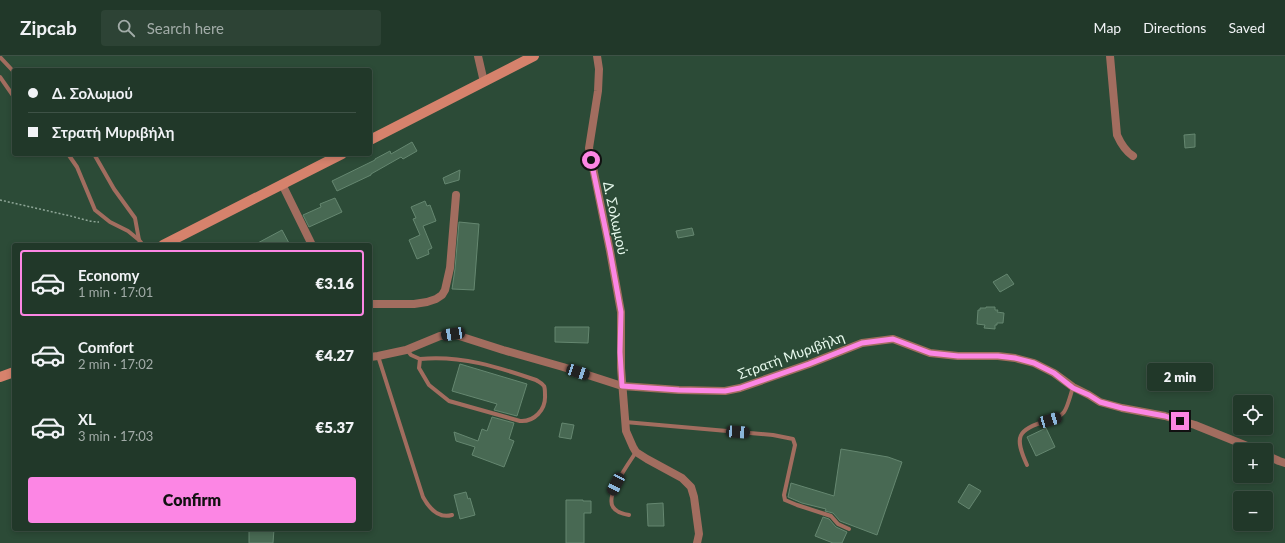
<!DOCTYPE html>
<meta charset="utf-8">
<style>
body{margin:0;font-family:Lato,sans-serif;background:#2d4335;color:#f1f3f6;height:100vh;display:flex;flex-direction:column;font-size:15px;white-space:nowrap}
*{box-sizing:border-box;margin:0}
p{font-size:13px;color:#a2aca8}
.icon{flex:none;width:22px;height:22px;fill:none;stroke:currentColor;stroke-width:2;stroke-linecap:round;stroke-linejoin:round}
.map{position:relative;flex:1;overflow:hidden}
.side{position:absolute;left:12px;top:187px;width:360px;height:288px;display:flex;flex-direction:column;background:#213829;border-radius:4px;box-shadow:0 2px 6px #0003,0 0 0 1px #3e5246}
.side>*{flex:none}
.banner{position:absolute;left:12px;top:12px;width:360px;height:88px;border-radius:4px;box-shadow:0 2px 6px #0003,0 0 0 1px #3e5246;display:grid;align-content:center;height:88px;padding:0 16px;background:#213829}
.fabs{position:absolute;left:1233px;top:339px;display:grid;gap:8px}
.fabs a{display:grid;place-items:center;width:40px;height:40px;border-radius:4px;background:#213829;box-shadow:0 2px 6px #0003,0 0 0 1px #3e5246;font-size:20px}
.end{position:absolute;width:18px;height:18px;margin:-9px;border:5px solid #fc86e4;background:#111;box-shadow:0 0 0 2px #111}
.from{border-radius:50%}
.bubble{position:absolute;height:28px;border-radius:4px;background:#213829;box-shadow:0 2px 6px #0003,0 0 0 1px #3e5246;font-size:13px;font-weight:800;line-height:28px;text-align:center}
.car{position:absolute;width:12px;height:24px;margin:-12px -6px;border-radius:5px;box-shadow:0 0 3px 1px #0007;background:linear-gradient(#222 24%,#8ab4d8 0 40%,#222 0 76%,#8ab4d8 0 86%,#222 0)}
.banner b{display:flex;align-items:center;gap:14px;height:38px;font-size:15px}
.banner b+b{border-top:1px solid #3e5246}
.banner i{width:10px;height:10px;background:#f1f3f6}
ul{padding:7px 0 0;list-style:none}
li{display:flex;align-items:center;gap:12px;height:66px;margin:0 8px 6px;padding:0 8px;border:2px solid transparent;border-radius:4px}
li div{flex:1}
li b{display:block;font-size:15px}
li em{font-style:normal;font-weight:800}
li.selected{border-color:#fc86e4}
li>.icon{width:36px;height:36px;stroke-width:1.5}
.primary-button{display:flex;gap:8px;margin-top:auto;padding:8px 16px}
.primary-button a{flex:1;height:46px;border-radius:4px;background:#fc86e4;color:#111;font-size:16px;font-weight:800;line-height:46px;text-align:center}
header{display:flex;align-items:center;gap:24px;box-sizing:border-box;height:56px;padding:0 20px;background:#213829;border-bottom:1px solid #3e5246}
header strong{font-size:19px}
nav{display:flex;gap:22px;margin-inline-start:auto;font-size:14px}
.search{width:280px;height:36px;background:#2d4335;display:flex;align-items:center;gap:10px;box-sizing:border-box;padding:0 14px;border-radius:4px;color:#a2aca8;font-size:15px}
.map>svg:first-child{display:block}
</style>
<header>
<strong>Zipcab</strong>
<div class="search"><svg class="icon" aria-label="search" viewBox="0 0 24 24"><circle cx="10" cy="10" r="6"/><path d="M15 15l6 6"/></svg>Search here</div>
<nav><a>Map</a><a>Directions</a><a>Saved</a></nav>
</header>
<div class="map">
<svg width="1285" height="487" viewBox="0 0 1285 487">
<rect width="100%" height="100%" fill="#2c4b37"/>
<g fill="#486953" stroke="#658770">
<polygon points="1195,78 1195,91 1185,92 1184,79"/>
<polygon points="412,86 417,95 403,103 401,101 371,118 371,119 337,135 332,125 375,104 375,103 390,95 391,98"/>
<polygon points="460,114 459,124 445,128 443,122"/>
<polygon points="335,142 342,156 309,171 303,159 321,151 320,148"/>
<polygon points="425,145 427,150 430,149 436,165 423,170 432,192 428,194 429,198 417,203 409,184 420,179 413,163 416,162 411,151"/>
<polygon points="459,166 479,168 474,234 452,233 455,213"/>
<polygon points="692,172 694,179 678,182 676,175"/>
<polygon points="282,174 290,189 254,189"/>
<polygon points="1007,218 1014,228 1000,236 993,226"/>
<polygon points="986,251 995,251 995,254 998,254 997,256 1004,257 1003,267 997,267 997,269 995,269 995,273 984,272 985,269 977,268 978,254 980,254 980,252 986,252"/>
<polygon points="555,271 589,271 588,287 555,286"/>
<polygon points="460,308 527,328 517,360 494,354 497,348 452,335"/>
<polygon points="492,361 514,367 509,383 514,385 504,411 472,399 475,391 456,385 454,376 478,385 482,373 487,375"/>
<polygon points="562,367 574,369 571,383 559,381"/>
<polygon points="1046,372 1055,391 1036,400 1027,381"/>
<polygon points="841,393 888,401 902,406 877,479 840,465 833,457 825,455 826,453 802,447 788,441 791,427 834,440"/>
<polygon points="969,428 981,435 969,453 958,446"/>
<polygon points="466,436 468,443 470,442 475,459 460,463 454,439"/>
<polygon points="566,444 583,444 583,445 591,445 591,457 584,457 584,487 566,487"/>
<polygon points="663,447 664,470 648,470 647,448"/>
<polygon points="823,461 829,463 836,471 847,476 842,487 833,487 815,480"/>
<polygon points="249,473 274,473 273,487 249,487"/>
</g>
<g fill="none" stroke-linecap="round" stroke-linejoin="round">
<path stroke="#8ea697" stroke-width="1.5" stroke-dasharray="2 2" stroke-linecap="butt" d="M0,144C22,149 44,154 66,159C77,161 88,166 99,166"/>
<g stroke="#a26d5f" stroke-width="4">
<polyline points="0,1 14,16"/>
<polyline points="0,21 14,41"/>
<polyline points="68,98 77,111 95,154 110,166 128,175 139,184 143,189"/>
<polyline points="94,98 114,133 135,162 139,184"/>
<path d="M407,294L411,299L420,303L419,312L429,329L449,345L520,365C534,366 546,354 545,339C545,336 545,332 544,330C542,327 539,326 536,324C498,311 461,299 420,303"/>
<path d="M378,300L423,441C429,452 438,463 452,459"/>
<polyline points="625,366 773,379 793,383 795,389 784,439 785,444 797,449 831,460 838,468 849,473"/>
<path d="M1027,409C1014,381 1017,373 1047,365C1053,363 1059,362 1063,357C1067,354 1071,337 1073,331"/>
<path d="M629,459C623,458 616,456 613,451C605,439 629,407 636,396"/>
</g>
<g stroke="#a26d5f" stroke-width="8">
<polyline points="478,0 484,26"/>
<polyline points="597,0 599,13 598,35 589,92 610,195 621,256 621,312 626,375 633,391 636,396 647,403 682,422 691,431 694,441 699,478 697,487"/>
<path d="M1110,0L1117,79C1121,88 1125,95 1133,100"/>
<polyline points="282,128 312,189"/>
<polyline points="370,248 414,248 427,246 436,243 442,239 445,234 450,212 456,139"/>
<polyline points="370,301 378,300 406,294 440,280 453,278 503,294 563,311 622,330 679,334 725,335 740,332 809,308 862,287 893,283 930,297 958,300 998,300 1015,302 1034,307 1054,317 1073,331 1089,339 1100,346 1122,352 1165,360 1195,369 1257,394"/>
<polyline points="1266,399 1279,405 1285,407"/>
</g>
<g stroke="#d6826c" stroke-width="10">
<polyline points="370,84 534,0"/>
<polyline points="163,189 342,98"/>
<polyline points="0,321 14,316"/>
</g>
</g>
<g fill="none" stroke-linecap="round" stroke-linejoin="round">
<polyline stroke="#fc86e4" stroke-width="5" points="591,104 610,195 621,256 620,296 622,330 679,334 725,335 740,332 809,308 862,287 893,283 930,297 958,300 998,300 1015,302 1034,307 1054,317 1073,332 1089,339 1100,346 1122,352 1165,360 1180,365"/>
</g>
<g text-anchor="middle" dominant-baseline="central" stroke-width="3" stroke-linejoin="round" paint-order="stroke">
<g font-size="14" fill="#e7f9ed" stroke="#2c4b37">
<text transform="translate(616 162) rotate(78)">Δ. Σολωμού</text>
<text transform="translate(791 299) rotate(-20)">Στρατή Μυριβήλη</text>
</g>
</g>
</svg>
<div class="fabs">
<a><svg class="icon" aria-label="locate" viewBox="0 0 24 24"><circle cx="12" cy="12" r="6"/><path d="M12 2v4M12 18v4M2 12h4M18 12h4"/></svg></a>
<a>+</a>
<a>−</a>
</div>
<i class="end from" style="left:591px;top:104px"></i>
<i class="end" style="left:1180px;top:365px"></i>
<div class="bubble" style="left:1147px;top:307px;width:66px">2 min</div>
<i class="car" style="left:453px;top:278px;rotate:261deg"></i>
<i class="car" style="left:578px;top:316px;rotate:108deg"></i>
<i class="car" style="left:1050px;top:364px;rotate:74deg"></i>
<i class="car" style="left:738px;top:376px;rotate:94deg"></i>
<i class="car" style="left:616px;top:428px;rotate:207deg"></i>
<div class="banner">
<b><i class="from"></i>Δ. Σολωμού</b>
<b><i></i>Στρατή Μυριβήλη</b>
</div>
<section class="side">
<ul>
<li class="selected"><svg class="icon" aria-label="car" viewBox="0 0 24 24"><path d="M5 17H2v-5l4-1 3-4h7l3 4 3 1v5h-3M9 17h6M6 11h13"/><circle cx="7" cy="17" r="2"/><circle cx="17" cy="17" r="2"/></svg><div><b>Economy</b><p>1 min · 17:01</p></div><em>€3.16</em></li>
<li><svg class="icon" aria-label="car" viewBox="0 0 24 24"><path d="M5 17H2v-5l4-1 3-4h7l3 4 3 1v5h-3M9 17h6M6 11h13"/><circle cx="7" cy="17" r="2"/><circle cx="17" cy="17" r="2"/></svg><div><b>Comfort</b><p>2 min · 17:02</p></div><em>€4.27</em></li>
<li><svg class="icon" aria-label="car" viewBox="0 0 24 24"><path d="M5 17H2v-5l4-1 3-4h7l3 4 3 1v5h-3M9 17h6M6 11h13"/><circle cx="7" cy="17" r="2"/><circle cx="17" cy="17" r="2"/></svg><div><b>XL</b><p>3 min · 17:03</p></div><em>€5.37</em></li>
</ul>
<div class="primary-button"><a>Confirm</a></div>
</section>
</div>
